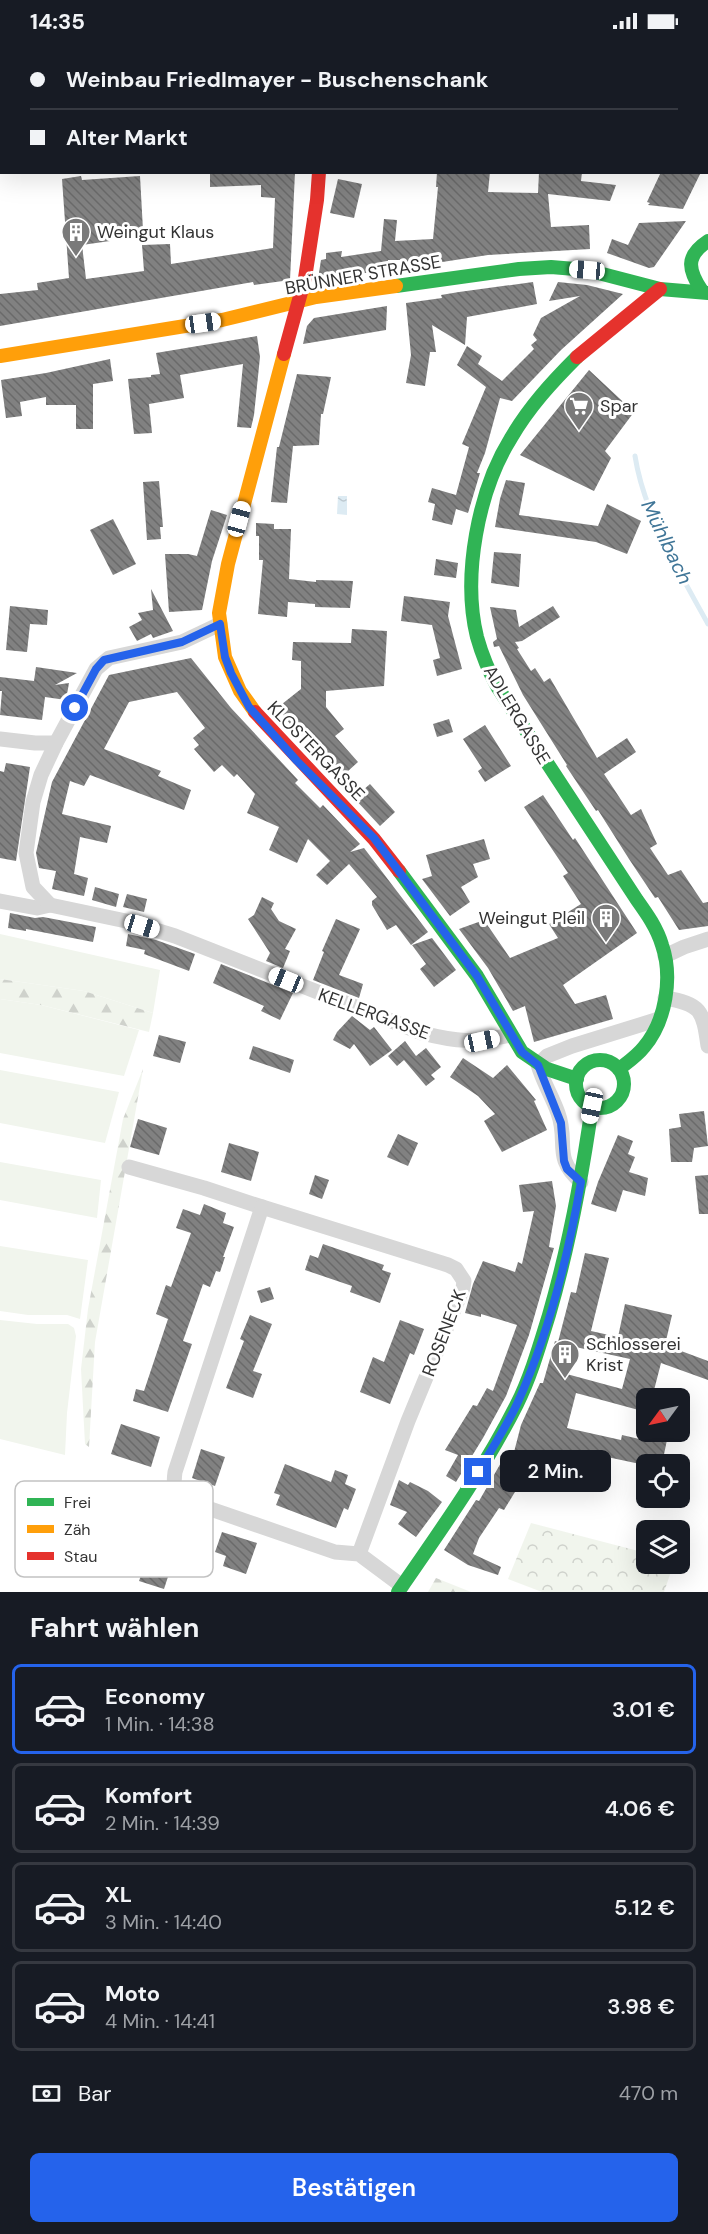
<!DOCTYPE html>
<html lang="de">
<meta charset="utf-8">
<style>
body{margin:0;font-family:"DM Sans",sans-serif;background:#242831;color:#f1f3f6;height:100vh;display:flex;flex-direction:column;font-size:22px;white-space:nowrap}
*{box-sizing:border-box;margin:0}
p{font-size:20px;color:#9ea1a6}
.icon{flex:none;width:33px;height:33px;fill:none;stroke:currentColor;stroke-width:2;stroke-linecap:round;stroke-linejoin:round}
.map{position:relative;height:1550px;overflow:hidden}
.sheet{display:flex;flex-direction:column;background:#171b24;flex:1}
.sheet>*{flex:none}
.guide{position:absolute;left:0px;top:0px;width:708px;height:132px;box-shadow:0 6px 24px #0002;display:grid;align-content:center;height:132px;padding:0 30px;background:#171b24}
.needle{width:39px;rotate:237deg}
.buttons{position:absolute;left:636px;top:1346px;display:grid;gap:12px}
.buttons a{display:grid;place-items:center;width:54px;height:54px;border-radius:9px;background:#171b24;box-shadow:0 6px 24px #0002;font-size:30px}
.end{position:absolute;width:27px;height:27px;margin:-14px;border:8px solid #2563eb;background:#fff;box-shadow:0 0 0 3px #fff}
.from{border-radius:50%}
.bubble{position:absolute;height:42px;border-radius:9px;background:#171b24;box-shadow:0 6px 24px #0002;font-size:20px;font-weight:600;line-height:42px;text-align:center}
.car{position:absolute;width:18px;height:36px;margin:-18px -9px;border-radius:8px;box-shadow:0 0 4px 2px #0007;background:linear-gradient(#fff 24%,#345 0 40%,#fff 0 76%,#345 0 86%,#fff 0)}
.guide b{display:flex;align-items:center;gap:21px;height:57px;font-size:22px}
.guide b+b{border-top:2px solid #363941}
.guide i{width:15px;height:15px;background:#f1f3f6}
ul{padding:0;list-style:none}
li{display:flex;align-items:center;gap:18px;height:90px;margin:0 12px 9px;padding:0 18px;border:3px solid #363941;border-radius:9px}
li div{flex:1}
li b{display:block;font-size:22px}
li em{font-style:normal;font-weight:600}
li.current{border-color:#2563eb}
li>.icon{width:54px;height:54px;stroke-width:1.5}
h2{padding:0 30px;font-size:27px;line-height:72px}
.pay{display:flex;align-items:center;gap:15px;height:66px;padding:0 30px;font-size:22px}
.pay p{margin-inline-start:auto}
.action{display:flex;gap:12px;margin-top:auto;padding:12px 30px}
.action a{flex:1;height:69px;border-radius:9px;background:#2563eb;color:#fff;font-size:24px;font-weight:600;line-height:69px;text-align:center}
.status{display:flex;justify-content:space-between;align-items:center;height:42px;padding:0 30px;background:#171b24;direction:ltr}
.status svg{height:16px;fill:currentColor}
.map>svg:first-child{display:block}
</style>
<div class="status"><b>14:35</b><svg viewBox="0 0 49 12"><path d="M0 12V9h3v3zM5 12V6h3v6zM10 12V3h3v9zM15 12V0h3v12zM26 1h20v11H26zM47 4h2v5h-2z"/></svg></div>
<div class="map">
<svg width="708" height="1550" viewBox="0 0 708 1550">
<defs>
<pattern id="forest-firs" width="22" height="20" patternUnits="userSpaceOnUse" patternTransform="scale(1.5)"><rect width="22" height="20" fill="#f1f5ed"/><path d="M5 1l3.5 6h-7zM16 11l3.5 6h-7z" fill="#cfd2cc"/></pattern>
<pattern id="park-crowns" width="20" height="18" patternUnits="userSpaceOnUse" patternTransform="scale(1.5)"><rect width="20" height="18" fill="#f1f5ed"/><path d="M2 6a3 3 0 1 1 6 0M12 15a3 3 0 1 1 6 0" fill="none" stroke="#cfd2cc"/></pattern>
<pattern id="water-ripples" width="26" height="14" patternUnits="userSpaceOnUse" patternTransform="scale(1.5)"><rect width="26" height="14" fill="#ddebf3"/><path d="M2 4q2-2 4 0t4 0M15 11q2-2 4 0t4 0" fill="none" stroke="#becad1"/></pattern>
<pattern id="building-back-hatch" width="6" height="6" patternUnits="userSpaceOnUse" patternTransform="scale(1.5)"><rect width="6" height="6" fill="#818181"/><path d="M-1 5l2 2M0 0l6 6M5-1l2 2" fill="none" stroke="#6a6a6a"/></pattern>
</defs>
<rect width="100%" height="100%" fill="#fff"/>
<g fill="#f1f5ed">
<polygon points="0,892 160,928 153,971 84,949 0,937"/>
<polygon points="0,957 41,963 139,988 124,1034 0,1011"/>
<polygon points="0,1028 119,1050 105,1101 0,1081"/>
<polygon points="0,1120 101,1138 97,1176 0,1158"/>
<polygon points="0,1204 88,1218 80,1277 67,1273 28,1273 0,1269"/>
<polygon points="0,1278 37,1282 68,1282 74,1286 76,1294 67,1371 65,1413 0,1397"/>
</g>
<g fill="url(#forest-firs)">
<polygon points="0,937 84,949 153,971 149,990 41,963 0,957"/>
<polygon points="143,1027 95,1300 89,1405 85,1402 81,1327 88,1267 123,1077"/>
<polygon points="436,1536 471,1550 428,1550"/>
</g>
<polygon fill="url(#park-crowns)" points="531,1481 646,1511 646,1521 674,1521 664,1550 542,1550 508,1537"/>
<polygon fill="url(#water-ripples)" points="338,454 347,454 347,473 337,472"/>
<g fill="none" stroke-linecap="round" stroke-linejoin="round">
<path stroke="#ddebf3" stroke-width="5" d="M635,414C644,472 680,531 708,582"/>
</g>
<g fill="url(#building-back-hatch)" fill-rule="evenodd">
<polygon points="210,130 295,130 290,238 254,243 253,240 0,284 0,252 38,248 37,241 69,236 62,137 81,134 82,138 140,134 143,188 109,190 110,199 82,203 86,237 144,229 142,203 170,202 171,222 273,206 275,156 261,155 261,143 210,145"/>
<polygon points="437,130 490,130 488,150 538,151 539,130 582,130 581,139 616,143 610,159 548,152 551,185 589,183 590,207 488,213 403,226 402,218 388,218 388,228 318,237 321,218 326,217 326,211 342,209 341,215 381,209 384,177 397,178 395,199 433,197 438,145 436,145"/>
<polygon points="661,130 701,130 683,167 648,163 650,161 647,160"/>
<polygon points="338,137 362,142 354,176 330,171"/>
<polygon points="686,179 654,225 649,226 607,211 612,197 628,203 639,181"/>
<polygon points="533,240 537,262 467,275 465,303 432,283 436,310 430,310 425,344 406,341 411,313 406,261 442,256 441,253 459,250"/>
<polygon points="558,240 587,243 623,252 561,308 512,359 500,356 485,411 477,431 480,431 468,471 456,467 452,483 432,478 435,462 428,460 432,446 456,453 469,405 462,402 486,345 457,323 467,304 482,314 478,322 502,339 534,307 531,303 537,298 533,293 541,276 580,254 549,259"/>
<polygon points="387,264 386,288 303,302 307,284 314,276"/>
<polygon points="257,294 260,315 254,373 251,386 237,385 243,322 180,333 184,356 149,362 152,391 134,392 128,337 151,335 151,333 160,332 156,311"/>
<polygon points="110,317 113,339 93,342 93,387 76,387 76,363 46,363 46,355 20,360 22,374 6,376 1,338 46,331"/>
<polygon points="589,328 634,370 605,409 611,416 594,449 520,413"/>
<polygon points="297,332 331,335 323,372 321,372 319,403 293,404 287,461 271,460 277,405 279,405"/>
<polygon points="506,438 525,441 519,473 598,484 607,462 641,479 627,512 596,500 495,485 500,457"/>
<polygon points="159,439 163,485 160,485 161,497 147,498 143,440"/>
<polygon points="211,468 227,473 212,519 202,568 169,570 165,512 188,512 197,514"/>
<polygon points="113,477 136,522 113,533 90,488"/>
<polygon points="256,481 274,482 274,487 291,487 289,537 316,540 316,538 353,539 350,566 315,565 315,562 288,560 287,575 258,572 263,518 259,518 259,494 256,494"/>
<polygon points="494,510 521,512 519,545 491,541"/>
<polygon points="436,517 458,521 456,536 434,533"/>
<polygon points="151,547 173,589 153,596 151,592 137,599 129,585 142,578 138,571 153,568"/>
<polygon points="404,554 450,560 448,574 462,627 437,634 433,618 440,616 432,583 401,579"/>
<polygon points="10,564 48,568 47,583 30,582 27,610 6,608"/>
<polygon points="553,564 560,575 522,599 515,600 519,606 517,607 531,629 535,626 544,640 550,636 597,716 627,696 636,710 604,732 631,773 641,767 657,802 650,806 668,833 681,828 703,861 708,860 708,884 679,888 658,855 655,856 629,817 598,768 596,769 566,724 567,723 523,653 499,604 494,605 493,600 497,597 490,565 516,568 519,585"/>
<polygon points="352,587 387,589 384,644 326,649 326,665 344,687 335,694 358,720 337,739 277,666 301,647 301,619 292,618 293,600 351,601"/>
<polygon points="191,616 231,666 298,738 295,741 320,766 323,763 360,802 350,810 364,806 428,890 411,903 396,883 387,888 372,863 372,859 377,855 349,822 327,843 316,833 330,819 308,797 297,821 269,808 279,785 247,771 255,752 237,732 234,735 222,723 214,730 194,707 199,703 193,696 205,686 177,650 129,660 104,707 161,729 158,734 191,748 184,768 90,733 84,744 70,739 62,772 111,784 107,801 80,795 74,832 88,836 84,854 52,847 56,829 39,826 36,811 52,740 109,633"/>
<polygon points="36,625 77,631 55,643 69,641 66,658 45,655 42,678 0,673 2,649 0,649 0,635 34,639"/>
<polygon points="449,677 453,690 437,695 433,682"/>
<polygon points="485,683 511,724 485,740 478,729 482,726 463,697"/>
<polygon points="6,721 30,725 16,819 0,816 0,729 4,730"/>
<polygon points="370,742 395,770 380,784 354,756"/>
<polygon points="543,753 573,798 575,796 637,891 563,943 575,962 606,953 613,977 534,1000 525,964 513,969 488,926 459,887 484,878 510,916 558,896 549,882 581,862 563,834 568,831 524,765"/>
<polygon points="484,797 490,817 473,822 478,835 461,845 470,860 450,874 422,837 432,834 426,813"/>
<polygon points="95,845 119,852 116,865 92,858"/>
<polygon points="127,852 147,857 144,870 123,865"/>
<polygon points="262,855 274,861 271,867 279,879 296,887 285,907 290,909 283,926 266,919 270,911 248,877 254,873"/>
<polygon points="10,871 35,876 43,875 96,885 93,900 26,887 26,889 8,886"/>
<polygon points="336,877 360,887 339,933 363,942 359,956 313,938 324,910 322,909"/>
<polygon points="128,892 156,898 195,912 189,929 144,912 145,908 126,904"/>
<polygon points="432,896 456,928 434,945 420,927 426,922 412,903"/>
<polygon points="221,922 293,951 280,978 261,969 264,964 213,941"/>
<polygon points="352,974 370,988 374,985 392,1008 370,1024 354,1002 350,1007 333,998 337,990"/>
<polygon points="159,993 186,1000 180,1021 153,1014"/>
<polygon points="405,999 416,1014 426,1006 441,1025 431,1033 435,1037 426,1044 404,1018 397,1024 388,1014"/>
<polygon points="253,1004 294,1018 290,1031 249,1017"/>
<polygon points="463,1016 493,1036 507,1023 536,1058 534,1059 547,1088 502,1110 484,1079 495,1072 478,1054 450,1035"/>
<polygon points="704,1069 708,1104 694,1106 692,1120 671,1120 669,1087 681,1085 679,1072"/>
<polygon points="138,1077 167,1086 159,1113 130,1105"/>
<polygon points="398,1092 418,1101 408,1124 387,1115"/>
<polygon points="618,1093 633,1099 628,1112 635,1115 629,1130 648,1136 645,1154 623,1148 616,1170 591,1162 598,1140"/>
<polygon points="229,1101 259,1110 251,1139 221,1130"/>
<polygon points="315,1133 329,1138 322,1157 309,1152"/>
<polygon points="708,1133 708,1172 699,1172 695,1134"/>
<polygon points="552,1139 556,1164 549,1205 554,1206 529,1293 506,1354 483,1396 456,1440 446,1434 458,1413 445,1408 473,1363 477,1364 487,1346 493,1349 517,1283 481,1272 481,1275 465,1271 473,1242 483,1219 515,1230 518,1220 522,1222 534,1169 523,1170 519,1143"/>
<polygon points="204,1162 226,1171 223,1181 234,1185 223,1215 225,1215 220,1230 216,1229 210,1245 203,1242 183,1299 192,1302 168,1370 133,1359 136,1347 144,1349 168,1277 156,1272 166,1243 171,1245 191,1191 176,1186 183,1167 200,1173"/>
<polygon points="323,1202 384,1223 382,1228 391,1231 380,1261 350,1250 352,1244 305,1228 310,1213 318,1216"/>
<path d="M585,1211L609,1216L591,1289L618,1295L625,1262L672,1273L665,1303L708,1319V1338L661,1321L652,1356H646V1370L576,1351L567,1386L621,1398L622,1393L648,1399L651,1389L668,1393L662,1422H640L579,1409L574,1433L549,1427L533,1420L504,1468L499,1466L479,1496L473,1512L501,1525L498,1533L468,1523L444,1508L476,1458L479,1459L506,1412L513,1414L521,1383L540,1341H543L555,1299L558,1300L571,1250L576,1251ZM571,1304L630,1317L622,1347L563,1331Z"/>
<polygon points="270,1245 274,1257 261,1261 257,1249"/>
<polygon points="250,1273 272,1282 253,1329 262,1332 253,1356 226,1346 244,1299 240,1297"/>
<polygon points="400,1278 424,1287 414,1313 410,1311 390,1362 360,1350 373,1315 384,1320"/>
<polygon points="121,1382 160,1395 151,1425 111,1412"/>
<polygon points="201,1407 225,1415 215,1444 192,1436"/>
<polygon points="285,1422 331,1440 335,1428 348,1433 345,1442 356,1447 348,1468 344,1466 336,1486 276,1463 280,1453 274,1451"/>
<polygon points="399,1438 408,1443 410,1440 428,1449 442,1460 416,1495 398,1482 407,1470 390,1463"/>
<polygon points="222,1490 257,1501 246,1532 223,1524 226,1514 215,1510"/>
<polygon points="153,1499 177,1507 164,1547 139,1539"/>
</g>
<g fill="none" stroke-linecap="round" stroke-linejoin="round">
<g stroke="#d7d7d7" stroke-width="15">
<polyline points="593,0 594,2"/>
<polyline points="706,108 708,108"/>
<polyline points="0,697 35,701 56,701"/>
<path d="M0,859L37,866L50,863L126,879L175,894L422,991C457,1000 475,1001 510,993"/>
<polyline points="50,863 33,845 26,811 33,760 41,733 56,701 96,627 109,616 182,600 220,582"/>
<polyline points="665,914 684,905 708,897"/>
<path d="M665,956C701,962 703,968 708,1004"/>
<polyline points="129,1125 204,1146 262,1165"/>
<path d="M581,1140C552,1115 569,1101 558,1071C552,1054 543,1040 538,1023L547,1014L572,1004L659,977"/>
<path d="M359,1512L408,1379L463,1246L464,1239L456,1227L448,1223L262,1165L175,1430C172,1451 177,1454 196,1462L335,1510L359,1512L402,1544"/>
</g>
<g stroke="#30b455" stroke-width="14">
<polyline points="396,244 519,227 551,225 587,228 660,247 708,251"/>
<path d="M702,249C688,228 685,214 708,199"/>
<path d="M577,315C552,340 529,365 511,396C478,449 462,534 477,595C482,613 489,630 498,646L637,858C647,872 657,886 662,903C673,935 666,979 644,1005C637,1014 628,1020 619,1027"/>
<polyline points="399,829 477,934 522,1010 547,1027 577,1037"/>
<circle cx="600" cy="1042" r="24"/>
<path d="M398,1550C440,1489 484,1428 517,1362C531,1334 540,1302 549,1273C569,1204 582,1135 592,1064"/>
</g>
<g stroke="#ff9f0a" stroke-width="14">
<polyline points="328,0 328,2"/>
<polyline points="0,314 222,278 316,255 396,244"/>
<polyline points="255,670 240,649 225,615 219,571 228,522 284,312"/>
</g>
<g stroke="#e5322d" stroke-width="14">
<polyline points="284,312 305,236 317,158 319,130"/>
<polyline points="577,315 660,247"/>
<polyline points="255,670 374,797 399,829"/>
</g>
</g>
<g fill="none" stroke-linecap="round" stroke-linejoin="round">
<path stroke="#2563eb" stroke-width="8" d="M75,666L96,627L104,618L182,600L220,582L225,615L231,631L249,665L297,719L374,796L477,934L522,1010L538,1023L561,1081L564,1119L567,1127L581,1140C568,1215 549,1292 517,1362C506,1385 492,1407 478,1430"/>
</g>
<defs>
<g id="building-pin" transform="scale(1.5)"><path d="M0 17L-7.5 6A9.5 9.5 0 1 1 7.5 6Z" fill="#7a7a7a" stroke="#fff"/><path d="M-4-6H4V6H1V3H-1V6H-4ZM-2.5-4.3h1.7v1.8h-1.7ZM.8-4.3h1.7v1.8H.8ZM-2.5-1h1.7V.8h-1.7ZM.8-1h1.7V.8H.8Z" fill="#fff"/></g>
<g id="supermarket-pin" transform="scale(1.5)"><path d="M0 17L-7.5 6A9.5 9.5 0 1 1 7.5 6Z" fill="#7a7a7a" stroke="#fff"/><path d="M-6-5.5h2.5l.6 2H6L4.5 2H-2.5L-4.4-4H-6ZM-1.5 3.2a1.3 1.3 0 1 0 .1 0ZM3 3.2a1.3 1.3 0 1 0 .1 0Z" fill="#fff"/></g>
</defs>
<g fill-rule="evenodd">
<use href="#building-pin" x="76" y="190"/>
<use href="#supermarket-pin" x="579" y="364"/>
<use href="#building-pin" x="606" y="876"/>
<use href="#building-pin" x="565" y="1312"/>
</g>
<g text-anchor="middle" dominant-baseline="central" stroke-width="6" stroke-linejoin="round" paint-order="stroke">
<g font-size="18" fill="#333" stroke="#fff" text-anchor="start">
<text x="97" y="190">Weingut Klaus</text>
<text x="600" y="364">Spar</text>
<text x="585" y="876" text-anchor="end">Weingut Pleil</text>
<text x="586" y="1302">Schlosserei<tspan x="586" dy="21">Krist</tspan></text>
</g>
<g font-size="18" fill="#333" stroke="#fff">
<text transform="translate(363 233) rotate(-10)">BRÜNNER STRASSE</text>
<text transform="translate(517 673) rotate(59)">ADLERGASSE</text>
<text transform="translate(316 709) rotate(46)">KLOSTERGASSE</text>
<text transform="translate(374 972) rotate(20)">KELLERGASSE</text>
<text transform="translate(444 1291) rotate(-69)">ROSENECK</text>
</g>
<g font-size="20" font-style="italic" fill="#3f7597" stroke="#fff">
<text transform="translate(667 500) rotate(64)">Mühlbach</text>
</g>
</g>
<rect x="15" y="1439" width="198" height="96" rx="9" fill="#fff" stroke="#c2c2c2" stroke-width="1.5"/>
<rect x="27" y="1456" width="27" height="8" fill="#30b455"/>
<rect x="27" y="1483" width="27" height="8" fill="#ff9f0a"/>
<rect x="27" y="1510" width="27" height="8" fill="#e5322d"/>
<g font-size="16" fill="#333">
<text x="64" y="1466">Frei</text>
<text x="64" y="1493">Zäh</text>
<text x="64" y="1520">Stau</text>
</g>
</svg>
<div class="buttons">
<a><svg class="needle" viewBox="-14 -14 28 28"><path d="M0-13l5 13h-10z" fill="#e53935"/><path d="M0 13l5-13h-10z" fill="#9ea1a6"/></svg></a>
<a><svg class="icon" aria-label="locate" viewBox="0 0 24 24"><circle cx="12" cy="12" r="6"/><path d="M12 2v4M12 18v4M2 12h4M18 12h4"/></svg></a>
<a><svg class="icon" aria-label="layers" viewBox="0 0 24 24"><path d="M12 4l9 5-9 5-9-5zM3 14l9 5 9-5"/></svg></a>
</div>
<i class="end from" style="left:75px;top:666px"></i>
<i class="end" style="left:478px;top:1430px"></i>
<div class="bubble" style="left:500px;top:1408px;width:111px">2 Min.</div>
<i class="car" style="left:587px;top:228px;rotate:275deg"></i>
<i class="car" style="left:203px;top:281px;rotate:82deg"></i>
<i class="car" style="left:239px;top:477px;rotate:15deg"></i>
<i class="car" style="left:142px;top:884px;rotate:107deg"></i>
<i class="car" style="left:286px;top:938px;rotate:292deg"></i>
<i class="car" style="left:482px;top:999px;rotate:78deg"></i>
<i class="car" style="left:592px;top:1064px;rotate:192deg"></i>
<div class="guide">
<b><i class="from"></i>Weinbau Friedlmayer - Buschenschank</b>
<b><i></i>Alter Markt</b>
</div>
</div>
<section class="sheet">
<h2>Fahrt wählen</h2>
<ul>
<li class="current"><svg class="icon" aria-label="car" viewBox="0 0 24 24"><path d="M5 17H2v-5l4-1 3-4h7l3 4 3 1v5h-3M9 17h6M6 11h13"/><circle cx="7" cy="17" r="2"/><circle cx="17" cy="17" r="2"/></svg><div><b>Economy</b><p>1 Min. · 14:38</p></div><em>3.01 €</em></li>
<li><svg class="icon" aria-label="car" viewBox="0 0 24 24"><path d="M5 17H2v-5l4-1 3-4h7l3 4 3 1v5h-3M9 17h6M6 11h13"/><circle cx="7" cy="17" r="2"/><circle cx="17" cy="17" r="2"/></svg><div><b>Komfort</b><p>2 Min. · 14:39</p></div><em>4.06 €</em></li>
<li><svg class="icon" aria-label="car" viewBox="0 0 24 24"><path d="M5 17H2v-5l4-1 3-4h7l3 4 3 1v5h-3M9 17h6M6 11h13"/><circle cx="7" cy="17" r="2"/><circle cx="17" cy="17" r="2"/></svg><div><b>XL</b><p>3 Min. · 14:40</p></div><em>5.12 €</em></li>
<li><svg class="icon" aria-label="car" viewBox="0 0 24 24"><path d="M5 17H2v-5l4-1 3-4h7l3 4 3 1v5h-3M9 17h6M6 11h13"/><circle cx="7" cy="17" r="2"/><circle cx="17" cy="17" r="2"/></svg><div><b>Moto</b><p>4 Min. · 14:41</p></div><em>3.98 €</em></li>
</ul>
<div class="pay"><svg class="icon" aria-label="cash" viewBox="0 0 24 24"><path d="M3 7h18v10H3z"/><circle cx="12" cy="12" r="2"/></svg>Bar<p>470 m</p></div>
<div class="action"><a>Bestätigen</a></div>
</section>
